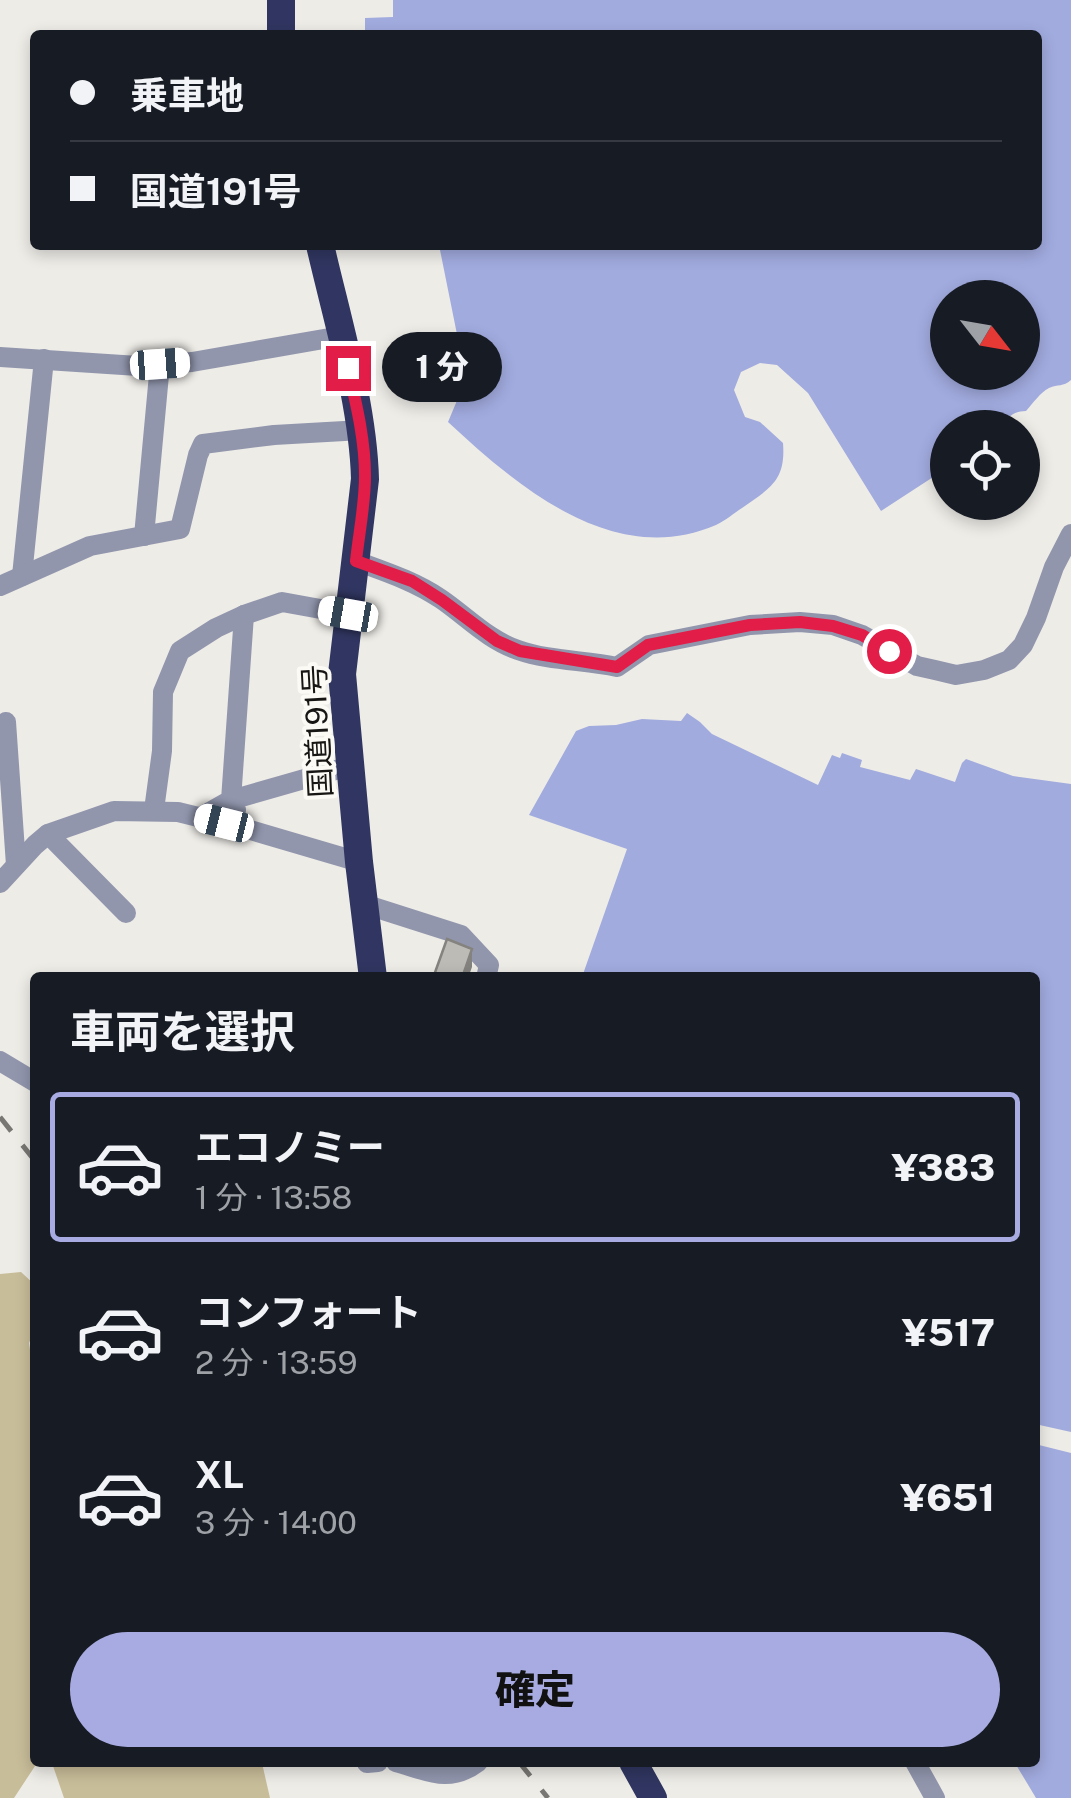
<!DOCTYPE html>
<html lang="ja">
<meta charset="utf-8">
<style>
body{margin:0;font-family:"Public Sans","Noto Sans JP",sans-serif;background:#242831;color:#f1f3f6;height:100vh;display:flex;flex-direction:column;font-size:38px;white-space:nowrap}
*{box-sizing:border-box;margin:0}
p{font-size:32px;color:#9ea1a6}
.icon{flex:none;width:55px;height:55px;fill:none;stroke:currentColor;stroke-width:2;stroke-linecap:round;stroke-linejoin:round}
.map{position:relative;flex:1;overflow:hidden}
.panel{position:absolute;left:30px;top:972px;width:1010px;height:795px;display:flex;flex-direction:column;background:#171b24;border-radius:10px;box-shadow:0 5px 15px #0003}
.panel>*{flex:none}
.hud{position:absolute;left:30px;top:30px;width:1012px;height:220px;border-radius:10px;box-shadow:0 5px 15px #0003;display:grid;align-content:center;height:220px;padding:0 40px;background:#171b24}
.needle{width:65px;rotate:121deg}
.controls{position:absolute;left:930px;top:280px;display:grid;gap:20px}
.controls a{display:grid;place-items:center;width:110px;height:110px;border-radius:50%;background:#171b24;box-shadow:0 5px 15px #0003;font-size:50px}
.end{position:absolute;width:45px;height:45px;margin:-22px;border:12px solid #e11d48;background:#fff;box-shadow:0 0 0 5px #fff}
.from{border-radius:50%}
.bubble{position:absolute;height:70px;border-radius:35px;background:#171b24;box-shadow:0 5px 15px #0003;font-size:32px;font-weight:800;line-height:70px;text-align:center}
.car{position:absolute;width:30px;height:60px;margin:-30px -15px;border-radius:12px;box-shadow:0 0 8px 2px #0007;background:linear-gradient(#fff 24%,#345 0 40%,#fff 0 76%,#345 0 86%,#fff 0)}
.hud b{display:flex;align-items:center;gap:35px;height:95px;font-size:38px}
.hud b+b{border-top:2px solid #363941}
.hud i{width:25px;height:25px;background:#f1f3f6}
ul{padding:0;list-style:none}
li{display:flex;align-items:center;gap:30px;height:150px;margin:0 20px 15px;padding:0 20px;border:5px solid transparent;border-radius:10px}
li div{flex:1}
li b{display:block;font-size:38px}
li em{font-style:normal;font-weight:800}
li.current{border-color:#a7abe1}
li>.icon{width:90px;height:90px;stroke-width:1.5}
h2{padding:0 40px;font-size:45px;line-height:120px}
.primary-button{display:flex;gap:20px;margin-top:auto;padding:20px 40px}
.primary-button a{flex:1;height:115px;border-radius:60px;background:#a7abe1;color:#111;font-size:40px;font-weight:800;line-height:115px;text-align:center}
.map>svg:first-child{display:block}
</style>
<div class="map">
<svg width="1071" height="1798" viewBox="0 0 1071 1798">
<rect width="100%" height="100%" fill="#eeece7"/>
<g fill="#c8bd99">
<polygon points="21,1272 35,1285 35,1329 29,1343 35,1382 35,1762 37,1763 14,1798 0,1798 0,1274"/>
<polygon points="52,1763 262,1763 270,1798 64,1798"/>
</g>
<g fill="#a1abde" fill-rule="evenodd">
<path d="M393,0H1071V380C1063,387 1058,384 1049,388C1040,393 1033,403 1026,411C1012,411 1009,419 997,425C983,431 962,428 948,428L947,468L881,511L808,393L777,365L760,363L741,372L734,390L745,417L760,422L783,443C786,481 770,488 742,508C734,513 725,521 716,525C614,569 518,487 448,422L466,379L439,245H1038V35H365V18L393,17ZM948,298H1022V372H948Z"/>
<polygon points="687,713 700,722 712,734 818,785 832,755 840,758 842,753 862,760 860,767 910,780 916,769 955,782 962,763 966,759 1013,776 1071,784 1071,1432 1035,1424 1035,978 582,977 627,849 529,815 576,731 589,726 616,725 642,719 681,721"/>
<polygon points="1035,1444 1071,1453 1071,1798 1036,1798 1015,1763 1035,1762"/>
</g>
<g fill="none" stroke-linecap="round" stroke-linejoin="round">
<g stroke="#9196ad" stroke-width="20">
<polyline points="0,357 138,366 192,362 341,336"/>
<polyline points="144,536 160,364"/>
<path d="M356,561C386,572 414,581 441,599C466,616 488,640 518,650C549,661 585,660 617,667L649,645L750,625L800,622L833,625L862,635L917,666L935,670L956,675L984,670L1009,660L1023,645L1036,618L1054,567L1071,534"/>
<polyline points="22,576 44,359"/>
<polyline points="0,586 90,546 180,529 198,455 203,444 274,435 362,430"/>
<polyline points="6,722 16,865"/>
<polyline points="154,810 162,751 163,692 180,651 216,628 244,615 282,602 348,614"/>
<polyline points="236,810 231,800 350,766"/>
<polyline points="201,817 231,800 244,615"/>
<polyline points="48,834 126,913"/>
<polyline points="0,883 35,845 48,834 114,811 178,812 247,829 359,862"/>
<polyline points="364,904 461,935 489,965 486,978"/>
<polyline points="0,1061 35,1082"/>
<path d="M396,1762C428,1771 449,1784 478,1762"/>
<polyline points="915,1762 935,1798"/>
<polyline points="367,1763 378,1762"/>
</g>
<g stroke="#303661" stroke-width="28">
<polyline points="281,0 281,35"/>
<path d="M320,245C337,319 363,404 365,479L342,674L359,862L373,978"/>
<polyline points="633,1762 653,1798"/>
</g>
<g stroke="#787774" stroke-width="5" stroke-dasharray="18 18" stroke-linecap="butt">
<polyline points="0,1117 35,1161"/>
<polyline points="519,1762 548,1798"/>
</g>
</g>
<polygon fill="#84837f" points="472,949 472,967 468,978 462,978"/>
<polygon fill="#bdbbb6" stroke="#84837f" stroke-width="2.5" points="447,939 472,949 462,978 433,978"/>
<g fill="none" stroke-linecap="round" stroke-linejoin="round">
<path stroke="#e11d48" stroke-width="12" d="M348,368C356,403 365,439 365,476C365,504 359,533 356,561L412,581L442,600L497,641L520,651L617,667L648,645L750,625L800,622L833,626L862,635L889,651"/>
</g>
<g text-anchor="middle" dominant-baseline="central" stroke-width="8" stroke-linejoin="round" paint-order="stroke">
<g font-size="30" fill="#171615" stroke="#fbfaf4">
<text transform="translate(317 731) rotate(-93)">国道191号</text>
</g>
</g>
</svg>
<div class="controls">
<a><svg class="needle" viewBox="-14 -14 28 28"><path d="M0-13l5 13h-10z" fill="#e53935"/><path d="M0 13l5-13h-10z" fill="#9ea1a6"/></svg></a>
<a><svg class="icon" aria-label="locate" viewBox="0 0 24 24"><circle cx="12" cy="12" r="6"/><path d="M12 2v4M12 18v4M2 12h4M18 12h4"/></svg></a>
</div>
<i class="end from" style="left:889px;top:651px"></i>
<i class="end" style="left:348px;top:368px"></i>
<div class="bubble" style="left:382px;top:332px;width:120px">1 分</div>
<i class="car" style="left:160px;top:364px;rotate:86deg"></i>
<i class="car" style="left:348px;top:614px;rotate:280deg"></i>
<i class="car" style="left:224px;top:823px;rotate:284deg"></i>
<div class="hud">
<b><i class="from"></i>乗車地</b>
<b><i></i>国道191号</b>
</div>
<section class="panel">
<h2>車両を選択</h2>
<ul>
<li class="current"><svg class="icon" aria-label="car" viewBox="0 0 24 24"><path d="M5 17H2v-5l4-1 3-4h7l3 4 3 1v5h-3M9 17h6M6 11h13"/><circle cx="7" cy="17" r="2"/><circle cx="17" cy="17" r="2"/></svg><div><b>エコノミー</b><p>1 分 · 13:58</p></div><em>¥383</em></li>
<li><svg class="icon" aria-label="car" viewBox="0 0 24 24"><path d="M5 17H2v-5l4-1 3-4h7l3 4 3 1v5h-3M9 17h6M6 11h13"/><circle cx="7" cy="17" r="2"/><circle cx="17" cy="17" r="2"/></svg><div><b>コンフォート</b><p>2 分 · 13:59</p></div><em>¥517</em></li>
<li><svg class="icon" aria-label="car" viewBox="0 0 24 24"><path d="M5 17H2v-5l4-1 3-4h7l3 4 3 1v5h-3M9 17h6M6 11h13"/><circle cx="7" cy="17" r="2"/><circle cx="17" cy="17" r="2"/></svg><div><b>XL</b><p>3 分 · 14:00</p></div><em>¥651</em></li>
</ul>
<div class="primary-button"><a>確定</a></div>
</section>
</div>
